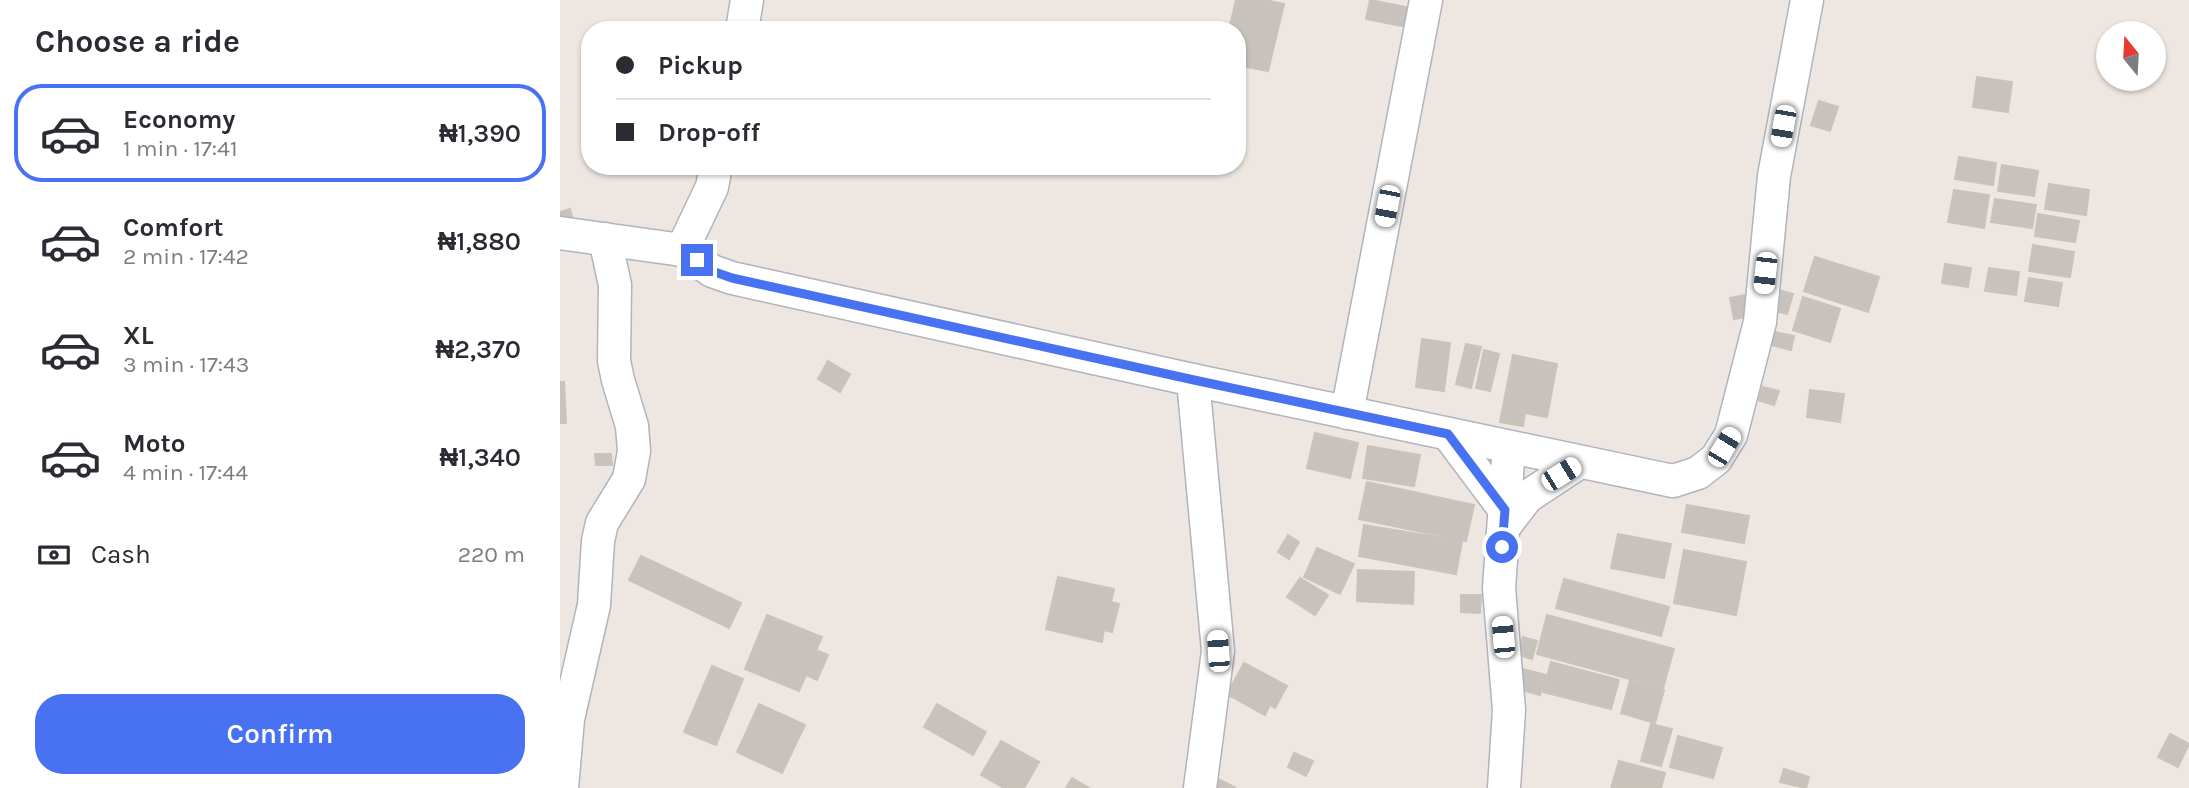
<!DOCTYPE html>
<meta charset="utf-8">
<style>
body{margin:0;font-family:Karla,sans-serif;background:#f7f7f7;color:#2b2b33;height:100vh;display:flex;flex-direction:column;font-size:26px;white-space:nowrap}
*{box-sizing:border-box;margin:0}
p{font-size:23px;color:#7c7c81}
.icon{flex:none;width:38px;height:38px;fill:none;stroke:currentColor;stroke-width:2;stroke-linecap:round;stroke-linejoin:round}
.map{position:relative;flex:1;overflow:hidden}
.sheet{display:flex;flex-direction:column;background:#fff;width:560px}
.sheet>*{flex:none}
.banner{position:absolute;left:21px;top:21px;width:665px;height:154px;border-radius:28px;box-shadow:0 2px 5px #0004;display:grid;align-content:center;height:154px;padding:0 35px;background:#fff}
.needle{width:46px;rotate:342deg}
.buttons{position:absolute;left:1536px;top:21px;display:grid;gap:14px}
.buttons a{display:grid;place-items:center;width:70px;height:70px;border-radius:50%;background:#fff;box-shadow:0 2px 5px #0004;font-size:35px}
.end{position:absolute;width:32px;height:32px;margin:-16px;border:9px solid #4972f2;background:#fff;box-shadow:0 0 0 4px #fff}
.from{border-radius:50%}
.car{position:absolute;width:21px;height:42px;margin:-21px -10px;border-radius:9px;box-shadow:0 0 5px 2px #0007;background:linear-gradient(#fff 24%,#345 0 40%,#fff 0 76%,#345 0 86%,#fff 0)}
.banner b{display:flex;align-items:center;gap:24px;height:66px;font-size:26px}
.banner b+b{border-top:2px solid #e1e1e2}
.banner i{width:18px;height:18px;background:#2b2b33}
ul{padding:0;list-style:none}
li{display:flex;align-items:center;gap:21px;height:98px;margin:0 14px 10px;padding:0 21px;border:4px solid transparent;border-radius:28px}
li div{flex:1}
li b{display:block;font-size:26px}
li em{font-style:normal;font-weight:600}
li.on{border-color:#4972f2}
li>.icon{width:63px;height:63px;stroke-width:1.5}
h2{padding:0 35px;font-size:32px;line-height:84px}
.pay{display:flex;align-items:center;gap:18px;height:77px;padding:0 35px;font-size:26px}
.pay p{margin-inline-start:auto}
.action{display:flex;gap:14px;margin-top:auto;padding:14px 35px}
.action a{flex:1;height:80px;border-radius:28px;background:#4972f2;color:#fff;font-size:28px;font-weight:600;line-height:80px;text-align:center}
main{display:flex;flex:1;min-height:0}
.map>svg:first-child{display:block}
</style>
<main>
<section class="sheet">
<h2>Choose a ride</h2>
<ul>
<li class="on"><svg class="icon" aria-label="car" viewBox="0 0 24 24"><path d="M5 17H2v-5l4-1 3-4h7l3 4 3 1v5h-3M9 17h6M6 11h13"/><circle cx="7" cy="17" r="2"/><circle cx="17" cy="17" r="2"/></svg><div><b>Economy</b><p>1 min · 17:41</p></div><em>₦1,390</em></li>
<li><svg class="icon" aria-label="car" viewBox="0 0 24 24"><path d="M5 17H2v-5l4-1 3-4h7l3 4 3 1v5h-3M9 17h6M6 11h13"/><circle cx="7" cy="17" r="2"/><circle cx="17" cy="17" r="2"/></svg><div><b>Comfort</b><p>2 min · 17:42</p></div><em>₦1,880</em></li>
<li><svg class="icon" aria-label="car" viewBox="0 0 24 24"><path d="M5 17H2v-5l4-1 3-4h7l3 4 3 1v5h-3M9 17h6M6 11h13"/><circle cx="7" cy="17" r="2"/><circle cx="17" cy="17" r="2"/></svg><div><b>XL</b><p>3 min · 17:43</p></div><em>₦2,370</em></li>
<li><svg class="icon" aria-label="car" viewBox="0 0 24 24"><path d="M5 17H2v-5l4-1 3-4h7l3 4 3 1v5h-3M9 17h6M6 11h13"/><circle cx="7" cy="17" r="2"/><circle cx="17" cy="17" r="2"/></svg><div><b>Moto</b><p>4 min · 17:44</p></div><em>₦1,340</em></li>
</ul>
<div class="pay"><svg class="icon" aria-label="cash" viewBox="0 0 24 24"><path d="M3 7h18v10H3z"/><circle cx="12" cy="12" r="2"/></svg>Cash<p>220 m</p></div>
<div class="action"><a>Confirm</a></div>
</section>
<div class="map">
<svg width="1629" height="788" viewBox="0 0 1629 788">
<rect width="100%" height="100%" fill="#eee7e1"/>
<g fill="#c7c2bc" stroke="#cac3ba" stroke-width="2">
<polygon points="676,0 705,0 724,4 708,71 677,65 677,30 669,30"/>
<polygon points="810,0 851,8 847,27 806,19"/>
<polygon points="1417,77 1452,82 1448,112 1413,107"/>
<polygon points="1259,101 1278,107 1270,131 1251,125"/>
<polygon points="1399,157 1436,163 1433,185 1395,179"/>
<polygon points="1442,165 1478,171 1474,196 1438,191"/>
<polygon points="1489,184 1529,190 1526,215 1485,209"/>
<polygon points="1394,190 1429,195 1424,228 1388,222"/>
<polygon points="1435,199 1476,205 1472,228 1431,222"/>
<polygon points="10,209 13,220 0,224 0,212"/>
<polygon points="1478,214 1519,221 1515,242 1475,236"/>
<polygon points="1473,245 1514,252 1510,277 1469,271"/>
<polygon points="1255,257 1319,277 1308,312 1244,291"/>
<polygon points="1385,264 1411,268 1408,287 1382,283"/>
<polygon points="1429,268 1459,272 1456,295 1425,291"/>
<polygon points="1469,278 1502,283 1498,306 1465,301"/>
<polygon points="1212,288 1233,294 1227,314 1206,308"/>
<polygon points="1190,294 1195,315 1174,319 1170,298"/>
<polygon points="1243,297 1280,309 1270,342 1233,330"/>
<polygon points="1210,331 1234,336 1231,350 1207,344"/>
<polygon points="862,339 890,343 884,391 856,387"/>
<polygon points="906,344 921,347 911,388 896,384"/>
<polygon points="924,350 939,354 930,391 916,388"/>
<polygon points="953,355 997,364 987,417 965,413 963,426 940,422"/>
<polygon points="268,361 290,374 280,392 258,379"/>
<polygon points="0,382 4,382 6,423 0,423"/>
<polygon points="1203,387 1219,391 1214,405 1198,400"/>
<polygon points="1250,390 1284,394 1280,422 1247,417"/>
<polygon points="755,433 798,443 790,478 747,468"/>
<polygon points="808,446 860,455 854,486 803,478"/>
<polygon points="35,454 51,454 52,465 36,465"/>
<polygon points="807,482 914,505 906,541 799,519"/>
<polygon points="1127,505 1189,516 1184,543 1122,532"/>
<polygon points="804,525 902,541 896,574 799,556"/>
<polygon points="1058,534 1111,544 1104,578 1051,568"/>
<polygon points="728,535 739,542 729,559 718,552"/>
<polygon points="757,548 794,564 780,594 744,577"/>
<polygon points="1124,550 1186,562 1176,615 1114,603"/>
<polygon points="81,556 181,603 169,628 69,580"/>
<polygon points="798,570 854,572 853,604 797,601"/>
<polygon points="498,577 554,589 551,602 559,604 552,632 544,630 542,642 486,629"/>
<polygon points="740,578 768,595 755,615 727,597"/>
<polygon points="1004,579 1109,607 1101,636 996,608"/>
<polygon points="901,595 921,595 920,613 901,612"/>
<polygon points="207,615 262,637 256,650 268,655 257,680 246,675 239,691 185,669"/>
<polygon points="987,615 1114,649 1103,688 977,654"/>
<polygon points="963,637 977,641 972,659 958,655"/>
<polygon points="991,662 1059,680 1051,709 983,692"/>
<polygon points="684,663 727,686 715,708 710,705 705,715 667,694"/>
<polygon points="152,666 183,679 156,745 124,732"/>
<polygon points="963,669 986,675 980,695 957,689"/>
<polygon points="1070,681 1104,690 1095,723 1061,713"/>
<polygon points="199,704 245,725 222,773 177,752"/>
<polygon points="377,704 426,732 413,755 364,727"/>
<polygon points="1091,724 1112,729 1101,766 1081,761"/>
<polygon points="1610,734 1629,744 1618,767 1598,757"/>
<polygon points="1118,736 1162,748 1153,778 1110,767"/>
<polygon points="441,741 479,762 464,788 444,788 421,775"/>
<polygon points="734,753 753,761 746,776 728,767"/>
<polygon points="1059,761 1105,773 1101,788 1051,788"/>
<polygon points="1224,769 1249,777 1246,788 1220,782"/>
<polygon points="648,774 676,788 648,788"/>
<polygon points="512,778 529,788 506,788"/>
</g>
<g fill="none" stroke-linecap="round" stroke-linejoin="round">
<g stroke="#b1b3bd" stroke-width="35">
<g id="street">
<polyline points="182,30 187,0"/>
<polyline points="0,233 122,250 152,187 156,166"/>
<polyline points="122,250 152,271 172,278 633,380 1113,481 1138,473 1156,459 1171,435 1200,322 1214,176 1247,0"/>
<polyline points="633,380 658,651 640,788"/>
<polyline points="787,413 866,0"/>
<polyline points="888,434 945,510"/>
<polyline points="944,527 967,497 1020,462"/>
<polyline points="2,788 8,719 34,605 38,541 42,523 69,479 74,451 72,426 58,380 54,361 55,285 45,239"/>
<polyline points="944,788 949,710 939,588 949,447"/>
</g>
</g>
<use href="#street" stroke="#fff" stroke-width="32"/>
</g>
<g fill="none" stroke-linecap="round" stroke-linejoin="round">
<polyline stroke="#4972f2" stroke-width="9" points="137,260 152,271 172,278 634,380 888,434 945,510 942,547"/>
</g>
</svg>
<div class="buttons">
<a><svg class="needle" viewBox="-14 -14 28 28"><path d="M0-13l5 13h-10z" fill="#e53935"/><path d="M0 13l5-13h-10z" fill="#7c7c81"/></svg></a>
</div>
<i class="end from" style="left:942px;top:547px"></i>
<i class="end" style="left:137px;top:260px"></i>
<i class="car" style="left:1223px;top:126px;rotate:190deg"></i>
<i class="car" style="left:827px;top:206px;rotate:191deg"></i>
<i class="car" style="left:1205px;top:273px;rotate:186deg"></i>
<i class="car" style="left:1164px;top:447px;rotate:31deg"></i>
<i class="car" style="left:1001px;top:474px;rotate:58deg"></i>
<i class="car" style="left:943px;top:637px;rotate:355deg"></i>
<i class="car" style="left:658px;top:651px;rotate:356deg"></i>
<div class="banner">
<b><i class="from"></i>Pickup</b>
<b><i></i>Drop-off</b>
</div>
</div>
</main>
